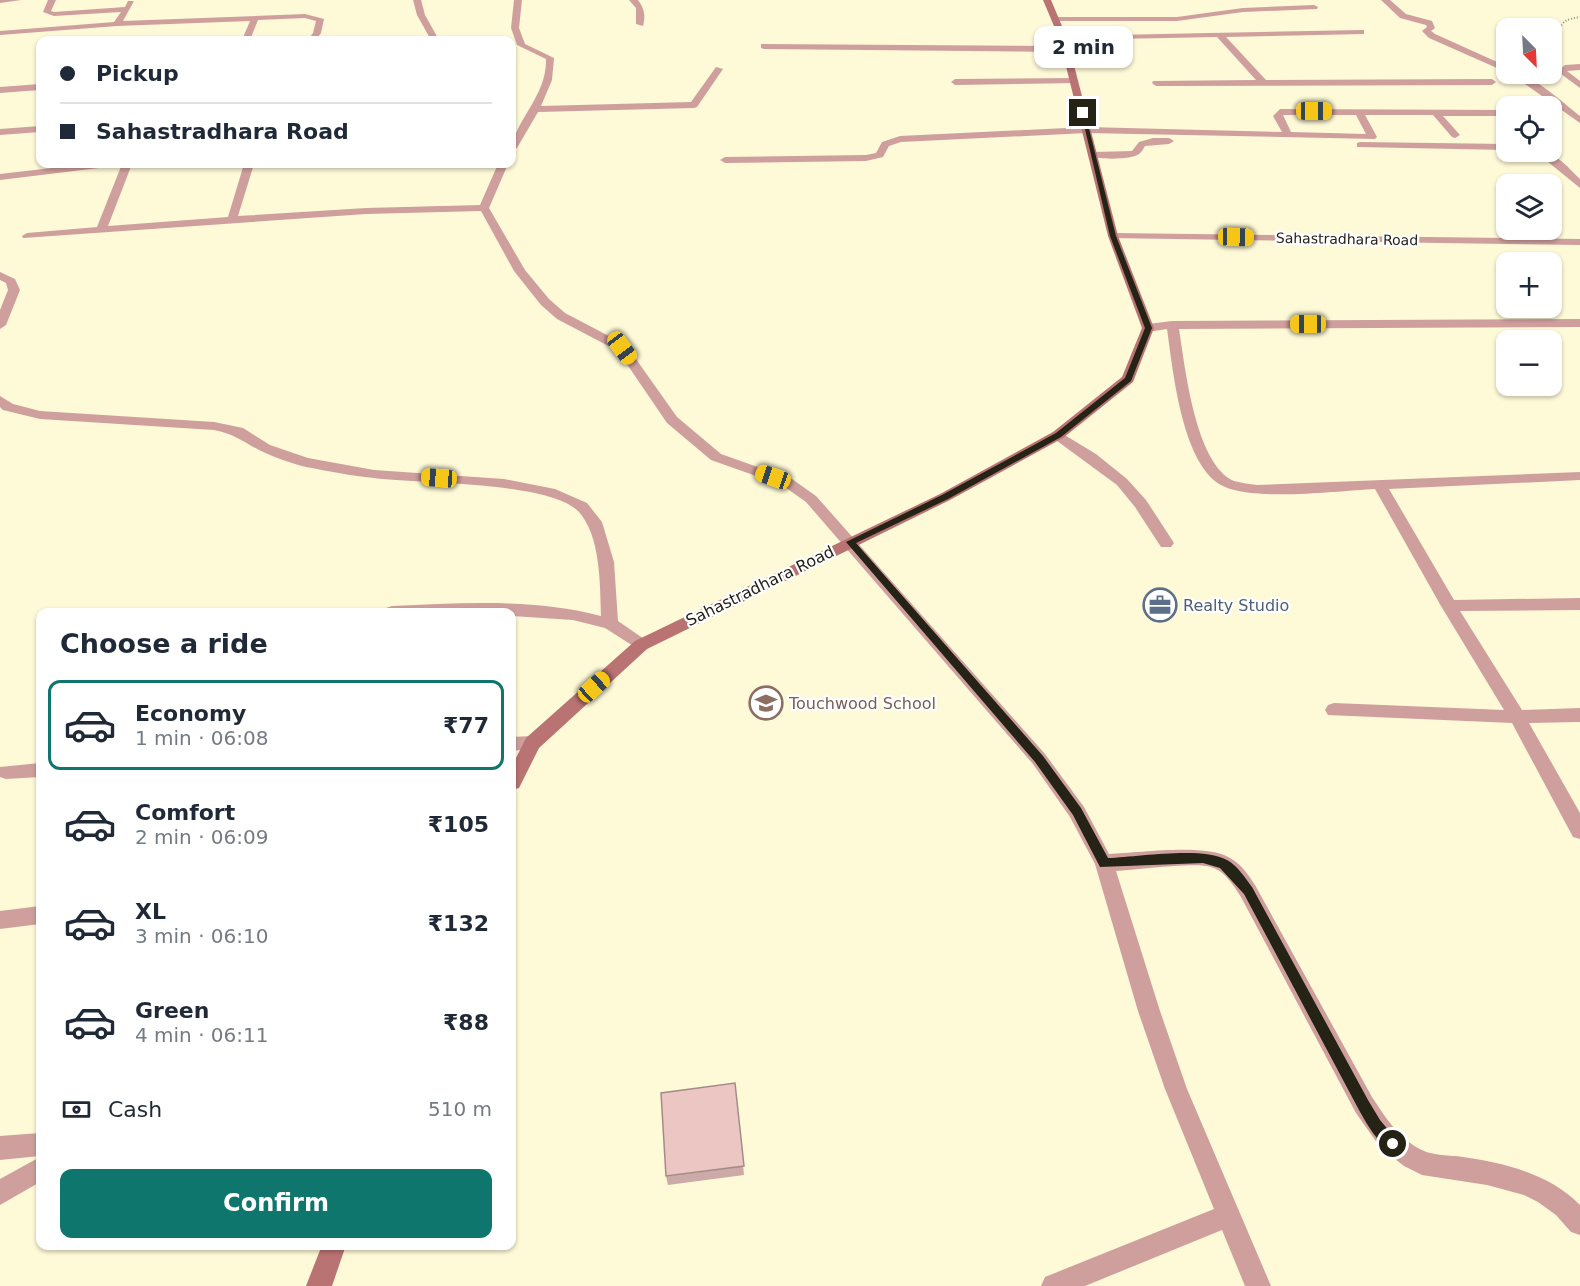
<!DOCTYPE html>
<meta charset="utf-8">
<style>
body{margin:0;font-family:"DejaVu Sans",sans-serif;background:#f6f6f7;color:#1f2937;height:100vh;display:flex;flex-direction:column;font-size:22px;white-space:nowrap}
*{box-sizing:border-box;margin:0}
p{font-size:20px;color:#747a83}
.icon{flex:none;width:33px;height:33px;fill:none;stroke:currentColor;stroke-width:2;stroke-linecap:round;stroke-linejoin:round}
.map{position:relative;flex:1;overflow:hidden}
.drawer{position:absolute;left:36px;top:608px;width:480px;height:642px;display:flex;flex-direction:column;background:#fff;border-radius:12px;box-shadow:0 2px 4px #0004}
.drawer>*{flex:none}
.banner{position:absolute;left:36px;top:36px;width:480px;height:132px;border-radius:12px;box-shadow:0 2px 4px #0004;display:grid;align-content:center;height:132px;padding:0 24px;background:#fff}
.needle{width:39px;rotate:156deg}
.buttons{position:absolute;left:1496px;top:18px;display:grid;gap:12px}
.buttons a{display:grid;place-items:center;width:66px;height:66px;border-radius:12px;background:#fff;box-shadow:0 2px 4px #0004;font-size:30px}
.end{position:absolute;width:27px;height:27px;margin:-14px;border:8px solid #252216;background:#fff;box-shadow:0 0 0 3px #fff}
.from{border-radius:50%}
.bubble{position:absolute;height:42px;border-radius:12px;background:#fff;box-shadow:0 2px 4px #0004;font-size:20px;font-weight:800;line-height:42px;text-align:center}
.car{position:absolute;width:18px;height:36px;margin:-18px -9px;border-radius:8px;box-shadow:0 0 4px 2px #0007;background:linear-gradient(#f5c518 24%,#345 0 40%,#f5c518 0 76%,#345 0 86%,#f5c518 0)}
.banner b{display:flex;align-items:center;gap:21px;height:57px;font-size:22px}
.banner b+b{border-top:2px solid #e0e1e3}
.banner i{width:15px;height:15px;background:#1f2937}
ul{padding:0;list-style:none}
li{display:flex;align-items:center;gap:18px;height:90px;margin:0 12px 9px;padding:0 12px;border:3px solid transparent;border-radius:12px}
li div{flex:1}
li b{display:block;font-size:22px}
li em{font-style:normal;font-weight:800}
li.active{border-color:#0f766e}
li>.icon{width:54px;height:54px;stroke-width:1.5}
h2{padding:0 24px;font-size:27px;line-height:72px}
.pay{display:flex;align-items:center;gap:15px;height:66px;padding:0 24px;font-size:22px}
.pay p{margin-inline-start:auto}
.button{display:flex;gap:12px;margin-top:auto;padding:12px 24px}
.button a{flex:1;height:69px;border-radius:12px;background:#0f766e;color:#fff;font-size:24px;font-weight:800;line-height:69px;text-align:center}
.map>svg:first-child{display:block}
</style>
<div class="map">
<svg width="1580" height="1286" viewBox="0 0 1580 1286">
<rect width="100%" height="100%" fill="#fef9d7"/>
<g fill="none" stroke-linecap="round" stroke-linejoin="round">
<path stroke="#96927b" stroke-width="2" stroke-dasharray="1 2" stroke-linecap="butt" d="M1551,35L1559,31C1562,20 1569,19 1580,17"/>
<g fill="#cf9f9d" fill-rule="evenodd">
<path d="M629,0H638C644,8 646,16 643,26L636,24V8Z"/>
<polygon points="761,44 1066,46 1070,49 1066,52 764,49 761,48"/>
<polygon points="0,272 15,279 20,290 6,325 0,329 0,310 8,290 6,283 0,280"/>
<path d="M0,396L13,404L40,411L214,422L243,428L270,445L308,458L374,470L504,479L555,489L587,503L602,522L614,562L618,621L647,641L649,645L647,649L641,651L605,628L573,620L512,616V612H384L386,608L392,606C461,603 534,598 601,616C600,585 601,535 578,511C548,481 419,484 374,478C351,476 329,471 306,467C291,463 273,457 259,450C242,441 234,434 214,430L40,419L3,410L0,407Z"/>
<polygon points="1058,431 1096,454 1127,479 1146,500 1174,543 1171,547 1161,547 1135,507 1117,485 1053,438 1051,435 1053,432"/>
</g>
<g fill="#cf9f9d" fill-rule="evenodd">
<polygon points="0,0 21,0 0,3"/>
<polygon points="48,0 56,0 51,11 54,12 125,7 128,1 134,1 123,21 305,14 324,19 321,33 316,40 308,40 313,33 316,21 305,18 258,20 250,40 242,40 250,21 117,26 0,35 0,31 114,22 121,12 54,16 43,12"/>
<polygon points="413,0 421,0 425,15 439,40 431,40 417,15"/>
<path d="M514,0H522L519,28L525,44L554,58L552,80L541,106L691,102L716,67L723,69L697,107L694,108L538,112L517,148L512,151C512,122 547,98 546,59L517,45L511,28Z"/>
<polygon points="1381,0 1390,0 1406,14 1432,21 1435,28 1431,31 1435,34 1506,66 1506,72 1429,38 1422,31 1427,27 1426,25 1400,18"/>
<polygon points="1314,5 1318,7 1317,9 1243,12 1177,21 1055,21 1051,19 1055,17 1177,17 1243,8"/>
<polygon points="1361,30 1364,30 1364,34 1226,37 1266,80 1492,79 1496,82 1492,85 1156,86 1152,83 1153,81 1256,80 1217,37 1063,40 1059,38 1063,36"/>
<polygon points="1580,64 1580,70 1567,71 1580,81 1580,88 1557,71 1565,65"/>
<path d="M1511,74C1531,72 1563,103 1580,116V123Z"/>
<polygon points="1074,78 1077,79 1077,83 955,85 951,82 955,79"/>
<polygon points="40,84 40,90 0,93 0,87"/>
<path d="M1280,109L1506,110V116H1443L1460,135L1455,138L1452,137L1433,115H1365L1377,137L1375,139L1087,133L901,142L889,146L883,157L866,161L725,163L720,160L725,157L866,155L876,153L882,142L900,136L1087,127L1282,132L1273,116ZM1283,115H1356L1366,134L1291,132Z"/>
<polygon points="40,126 40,132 0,135 0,129"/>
<path d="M1153,138H1169L1174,141L1169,144L1145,146C1143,149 1142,152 1139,154C1132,160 1095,160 1088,155L1093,152L1132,151L1139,142Z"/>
<polygon points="1360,142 1506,144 1506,150 1357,147 1357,143"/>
<path d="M1536,152C1555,150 1567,167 1580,179V188Z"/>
<polygon points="86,164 112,164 107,167 0,180 0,174"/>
<path d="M122,164H132L108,226L228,217L244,164H254L238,216L366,208L480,205L498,164H508L489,208L525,270L549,299L565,313L626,345L677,417L721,454L792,479L816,496L1045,754L1084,807L1109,854C1139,853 1206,843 1230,858C1241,864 1248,874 1255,885L1372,1097C1385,1117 1400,1140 1422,1150C1433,1156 1450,1155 1463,1157C1505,1163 1550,1174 1580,1205V1235L1571,1232L1556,1215L1538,1202L1524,1195L1487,1185L1422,1175L1404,1166L1380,1147L1356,1113L1241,897C1234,886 1225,871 1211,867C1195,862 1137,870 1116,871L1160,1011L1187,1089L1271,1286H1245L1222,1230L1085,1286H1041L1045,1277L1214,1209L1165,1089L1138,1011L1095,864L1070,817L1033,764L806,502L782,485L711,460L667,423L618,351L557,319L541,305L514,271L481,211L366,214L23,238L22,236L27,233L97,227Z"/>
<polygon points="1113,233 1580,239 1580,245 1109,238 1109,234"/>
<path d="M1580,319V327L1179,329C1185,366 1195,464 1234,481C1241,483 1250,484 1257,485L1580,472V480L1389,489L1454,600L1580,598V610L1460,611L1522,710L1580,708V722L1529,723L1580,813V839L1573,837L1512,723L1328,715L1325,710L1328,705L1334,703L1504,710L1441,606L1375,489C1338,491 1257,501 1225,487C1182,469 1173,370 1167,329L1148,332L1142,328L1148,324L1172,321Z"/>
<polygon points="532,736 538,738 541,743 538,748 512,751 512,737"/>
<polygon points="40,763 40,777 6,779 0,777 0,767"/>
<polygon points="40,906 40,924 0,929 0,911"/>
<polygon points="40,1133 40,1156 0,1160 0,1136"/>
<polygon points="40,1157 40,1182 0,1205 0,1179"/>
</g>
<g fill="#b87372" fill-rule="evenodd">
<polygon points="1043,0 1051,0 1067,38 1118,236 1154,328 1133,382 1063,438 950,500 647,649 539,748 519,788 512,790 512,766 526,738 635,641 940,494 1053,432 1122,377 1142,328 1108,236 1059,38"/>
<polygon points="322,1245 346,1245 332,1286 306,1286"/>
</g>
</g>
<polygon fill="#cbaaa7" points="735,1083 744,1175 668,1185 666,1176"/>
<polygon fill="#ecc6c2" stroke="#a58b88" stroke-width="1.5" points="735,1083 744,1166 666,1176 661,1093"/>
<path fill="#252216" d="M1081,112L1085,113L1116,236L1152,328L1131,381L1061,437L948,499L856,543L1043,756L1081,808L1108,858C1138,857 1202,846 1227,860C1238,866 1245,878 1252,887L1368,1100L1380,1120L1400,1144L1398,1149L1393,1151C1378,1145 1367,1124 1359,1110L1244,894L1220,868L1203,863L1100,867L1073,815L1035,762L846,542L942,495L1056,433L1125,378L1145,328L1110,236Z"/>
<defs>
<g id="office-ring" transform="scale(1.725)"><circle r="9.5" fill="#fff" stroke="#5c6f8a" stroke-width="1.5"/><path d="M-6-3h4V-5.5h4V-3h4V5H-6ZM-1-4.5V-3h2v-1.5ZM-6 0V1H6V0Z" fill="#5c6f8a"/></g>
<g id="school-ring" transform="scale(1.725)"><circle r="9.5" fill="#fff" stroke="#8d6e63" stroke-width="1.5"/><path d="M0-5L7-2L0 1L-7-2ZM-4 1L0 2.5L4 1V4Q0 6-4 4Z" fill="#8d6e63"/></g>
</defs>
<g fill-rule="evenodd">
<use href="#office-ring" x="1160" y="605"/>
<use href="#school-ring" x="766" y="703"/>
</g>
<g text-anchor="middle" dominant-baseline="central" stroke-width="4.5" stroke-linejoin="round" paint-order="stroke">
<g font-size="14" fill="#252216" stroke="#fff">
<text transform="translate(1347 239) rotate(1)">Sahastradhara Road</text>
</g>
<g font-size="16" fill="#252216" stroke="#fff">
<text transform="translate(760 586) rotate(-26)">Sahastradhara Road</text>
</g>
<g font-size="16" fill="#4e5e75" stroke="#fff" text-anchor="start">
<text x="1183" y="605">Realty Studio</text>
</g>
<g font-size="16" fill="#785e54" stroke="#fff" text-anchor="start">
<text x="789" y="703">Touchwood School</text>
</g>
</g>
</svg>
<div class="buttons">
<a><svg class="needle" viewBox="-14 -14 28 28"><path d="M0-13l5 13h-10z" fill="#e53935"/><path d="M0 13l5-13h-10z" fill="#747a83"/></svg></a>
<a><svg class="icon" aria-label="locate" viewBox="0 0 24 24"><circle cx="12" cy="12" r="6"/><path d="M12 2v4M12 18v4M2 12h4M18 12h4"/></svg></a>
<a><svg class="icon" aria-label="layers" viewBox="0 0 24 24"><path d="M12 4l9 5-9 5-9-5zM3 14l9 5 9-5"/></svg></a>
<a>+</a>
<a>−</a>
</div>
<i class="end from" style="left:1393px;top:1144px"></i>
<i class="end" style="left:1083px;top:113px"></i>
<div class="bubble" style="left:1034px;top:26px;width:99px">2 min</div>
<i class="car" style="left:1314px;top:111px;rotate:90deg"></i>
<i class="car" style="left:1236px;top:237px;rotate:91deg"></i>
<i class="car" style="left:1308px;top:324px;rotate:270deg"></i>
<i class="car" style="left:622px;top:348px;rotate:143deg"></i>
<i class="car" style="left:773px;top:477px;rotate:289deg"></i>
<i class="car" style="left:439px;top:478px;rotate:274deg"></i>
<i class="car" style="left:594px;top:687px;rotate:48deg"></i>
<div class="banner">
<b><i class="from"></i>Pickup</b>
<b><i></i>Sahastradhara Road</b>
</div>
<section class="drawer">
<h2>Choose a ride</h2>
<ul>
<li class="active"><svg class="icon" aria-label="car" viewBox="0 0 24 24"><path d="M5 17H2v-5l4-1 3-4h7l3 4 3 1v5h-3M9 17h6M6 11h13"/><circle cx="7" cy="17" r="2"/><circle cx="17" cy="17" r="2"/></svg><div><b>Economy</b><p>1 min · 06:08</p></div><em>₹77</em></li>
<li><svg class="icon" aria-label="car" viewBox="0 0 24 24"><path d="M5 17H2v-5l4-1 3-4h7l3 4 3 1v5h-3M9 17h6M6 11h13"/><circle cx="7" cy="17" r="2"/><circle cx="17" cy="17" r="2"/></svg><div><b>Comfort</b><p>2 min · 06:09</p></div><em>₹105</em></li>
<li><svg class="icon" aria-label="car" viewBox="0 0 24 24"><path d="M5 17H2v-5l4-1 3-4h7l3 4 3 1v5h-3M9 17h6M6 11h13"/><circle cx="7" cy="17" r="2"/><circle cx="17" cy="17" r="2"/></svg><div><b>XL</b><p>3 min · 06:10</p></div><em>₹132</em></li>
<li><svg class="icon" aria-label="car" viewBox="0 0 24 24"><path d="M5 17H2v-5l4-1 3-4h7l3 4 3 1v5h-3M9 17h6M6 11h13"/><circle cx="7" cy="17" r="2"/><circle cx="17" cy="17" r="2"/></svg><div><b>Green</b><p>4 min · 06:11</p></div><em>₹88</em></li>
</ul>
<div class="pay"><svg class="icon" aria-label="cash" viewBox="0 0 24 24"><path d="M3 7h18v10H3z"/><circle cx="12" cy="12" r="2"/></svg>Cash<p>510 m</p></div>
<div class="button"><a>Confirm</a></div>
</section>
</div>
